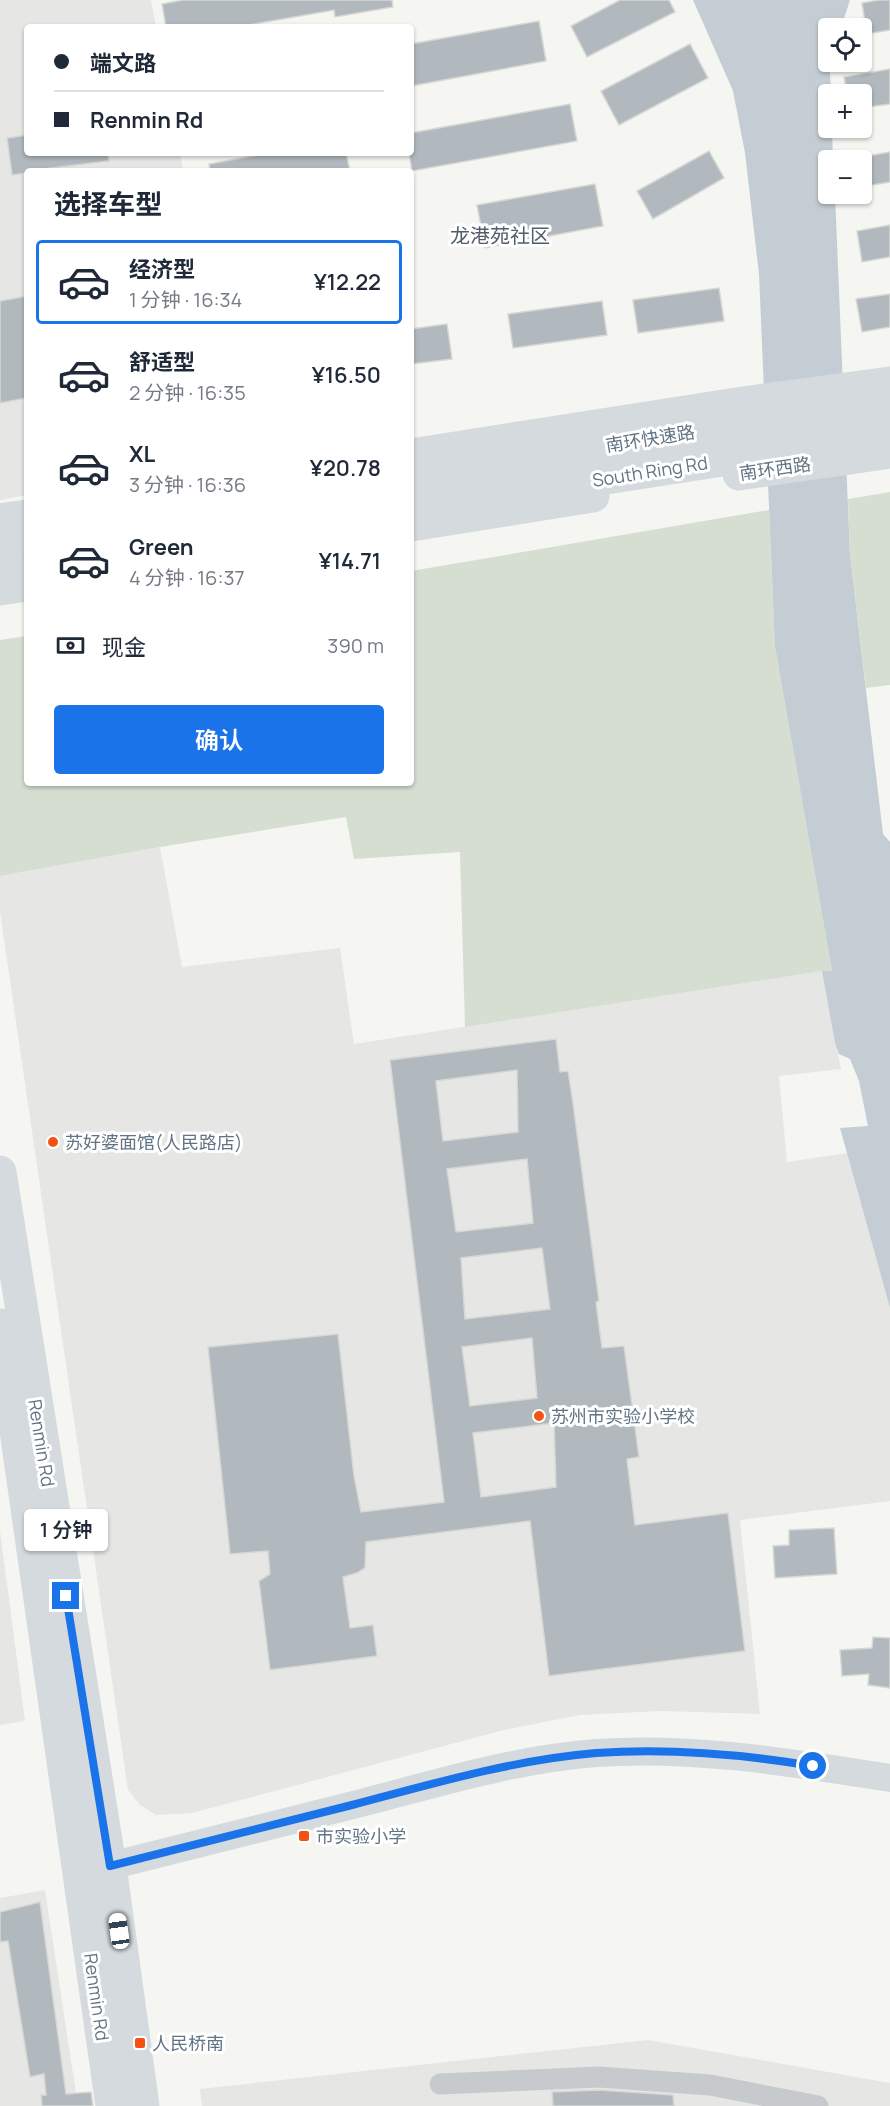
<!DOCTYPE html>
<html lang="zh">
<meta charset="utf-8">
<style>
body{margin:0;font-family:Manrope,"Noto Sans SC",sans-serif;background:#f2f2f3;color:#1f2937;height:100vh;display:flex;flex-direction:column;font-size:22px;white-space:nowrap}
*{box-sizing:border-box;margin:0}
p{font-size:20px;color:#747a83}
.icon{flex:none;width:33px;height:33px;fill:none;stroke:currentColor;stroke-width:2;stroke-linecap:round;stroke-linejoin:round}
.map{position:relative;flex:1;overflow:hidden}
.details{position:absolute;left:24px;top:168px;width:390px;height:618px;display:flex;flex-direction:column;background:#fff;border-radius:6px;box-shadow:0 2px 4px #0004}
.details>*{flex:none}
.guide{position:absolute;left:24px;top:24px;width:390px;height:132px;border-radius:6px;box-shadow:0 2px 4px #0004;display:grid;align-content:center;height:132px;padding:0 30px;background:#fff}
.controls{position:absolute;left:818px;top:18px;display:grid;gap:12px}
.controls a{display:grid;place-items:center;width:54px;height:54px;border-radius:6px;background:#fff;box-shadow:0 2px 4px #0004;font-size:30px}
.end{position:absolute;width:27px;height:27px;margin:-14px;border:8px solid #1a73e8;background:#fff;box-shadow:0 0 0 3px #fff}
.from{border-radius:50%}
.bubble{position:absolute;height:42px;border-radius:6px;background:#fff;box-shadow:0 2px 4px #0004;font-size:20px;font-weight:600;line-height:42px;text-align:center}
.car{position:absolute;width:18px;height:36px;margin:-18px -9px;border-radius:8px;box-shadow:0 0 4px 2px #0007;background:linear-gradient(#fff 24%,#345 0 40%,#fff 0 76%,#345 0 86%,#fff 0)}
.guide b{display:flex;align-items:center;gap:21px;height:57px;font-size:22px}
.guide b+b{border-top:2px solid #e0e1e3}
.guide i{width:15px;height:15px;background:#1f2937}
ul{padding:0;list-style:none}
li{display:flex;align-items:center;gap:18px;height:84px;margin:0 12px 9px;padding:0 18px;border:3px solid transparent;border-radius:6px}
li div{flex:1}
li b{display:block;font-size:22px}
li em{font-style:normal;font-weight:600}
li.active{border-color:#1a73e8}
li>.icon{width:54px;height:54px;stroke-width:1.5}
h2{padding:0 30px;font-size:27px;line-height:72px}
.pay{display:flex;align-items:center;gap:15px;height:66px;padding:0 30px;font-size:22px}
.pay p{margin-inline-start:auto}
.action{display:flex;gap:12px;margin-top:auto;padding:12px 30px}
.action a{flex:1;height:69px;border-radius:6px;background:#1a73e8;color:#fff;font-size:24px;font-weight:600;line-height:69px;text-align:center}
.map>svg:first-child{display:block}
</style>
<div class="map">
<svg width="890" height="2106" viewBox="0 0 890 2106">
<rect width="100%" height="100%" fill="#f5f6f1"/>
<g fill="#e6e7e5">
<polygon points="0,0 151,0 156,27 27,27 27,153 180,153 183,171 27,171 27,495 0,500"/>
<polygon points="160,847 182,967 340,948 354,1044 822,971 841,1069 779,1076 787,1162 847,1153 890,1307 890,1501 740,1520 760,1714 661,1711 580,1715 504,1730 192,1813 156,1815 140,1805 128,1790 0,912 0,876"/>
<polygon points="0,1530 25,1721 0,1725"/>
<polygon points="45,1890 78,2106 0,2106 0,1898"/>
<polygon points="648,2040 890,2083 890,2106 202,2106 200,2089"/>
</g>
<g fill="#d6ded2">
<polygon points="890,492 890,685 866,688 850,555 848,499"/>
<polygon points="769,510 775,647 832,971 822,971 465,1027 460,852 354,859 346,817 160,847 0,876 0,640 27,636 27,783 411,783 411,571"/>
</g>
<polygon fill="#c4cdd3" points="693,0 850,0 841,28 828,28 831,94 828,94 828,128 832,128 833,160 828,160 828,194 835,194 850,555 883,834 890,842 890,1308 840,1128 868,1126 859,1081 850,1059 839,1054 835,1043 822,971 832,971 775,647 759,274 745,153 733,91"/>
<g fill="#b1b9be" stroke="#d7d7d4" stroke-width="1.5" fill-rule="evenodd">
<polygon points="183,0 392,0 393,7 335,17 334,10 237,27 166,27 162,4"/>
<polygon points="620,0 669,0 675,12 587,57 571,26"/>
<polygon points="879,0 890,0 890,30 867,34 862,3"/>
<polygon points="539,21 546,61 411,86 411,44"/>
<polygon points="690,44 708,78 619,125 601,91"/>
<polygon points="890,69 890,104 861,108 861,94 847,94 844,77"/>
<polygon points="570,104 577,141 412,171 409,153 411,153 411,133"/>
<polygon points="27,135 27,153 108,153 109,161 27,171 27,173 12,175 7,138"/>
<polygon points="709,151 724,178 653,219 637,191"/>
<polygon points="890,152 890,182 861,187 861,157"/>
<polygon points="269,153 346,153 350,171 210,171 209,164"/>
<polygon points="595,184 603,226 485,248 477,205"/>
<polygon points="890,225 890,257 862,262 857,231"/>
<polygon points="719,288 724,321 638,333 633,300"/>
<polygon points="890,294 890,327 862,332 856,299"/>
<polygon points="27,296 27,398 0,403 0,301"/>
<polygon points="602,301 607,335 513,348 508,314"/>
<polygon points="447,324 452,359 411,364 411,329"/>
<path d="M556,1039L560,1072L568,1071L573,1103L599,1301L596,1302L602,1348L624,1346L639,1457L627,1459L635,1525L728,1513L745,1651L549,1676L530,1521L366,1542L365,1568L357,1573L343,1577L350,1628L373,1625L377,1656L270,1670L259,1581L270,1574L268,1551L230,1554L208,1347L338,1334L354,1476L361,1512L444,1502L390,1060ZM517,1070L518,1132L443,1141L436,1081ZM527,1159L533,1223L456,1232L447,1169ZM542,1248L550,1309L465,1319L461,1258ZM532,1338L537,1398L470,1406L462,1347ZM554,1423L556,1487L481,1497L473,1433Z"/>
<polygon points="834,1528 837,1574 775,1578 773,1546 789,1545 789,1530"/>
<polygon points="873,1637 890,1638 890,1688 868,1685 869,1674 842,1676 840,1650 872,1648"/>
<polygon points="40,1902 66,2094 91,2092 93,2106 42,2106 41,2095 46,2095 44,2074 30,2077 8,1941 0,1942 0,1912"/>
<polygon points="599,2090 673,2095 674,2106 553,2106 552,2092"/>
</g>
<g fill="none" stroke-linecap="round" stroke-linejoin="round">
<polyline stroke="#c7cacd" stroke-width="21" points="440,2084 599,2077 710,2085 818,2106"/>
<path stroke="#d5dadf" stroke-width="28" d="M110,1866C195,1844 280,1824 365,1802C442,1782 517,1759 596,1753C695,1746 793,1763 890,1778"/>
<g stroke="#d5dadf" stroke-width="33">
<polyline points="411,455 743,403 890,383"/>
<polyline points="739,474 890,452"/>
<polyline points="0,520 27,516"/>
<polyline points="411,525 593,496"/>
<polyline points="0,589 27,585"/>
<polyline points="0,1172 110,1866 143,2106"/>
<polyline points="1,1325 112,2106"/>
</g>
<g stroke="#d5dadf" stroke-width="33">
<polyline points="411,475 890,401"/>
<polyline points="411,508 890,434"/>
<polyline points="0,539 27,535"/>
<polyline points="0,572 27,568"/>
</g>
</g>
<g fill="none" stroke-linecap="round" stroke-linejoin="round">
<path stroke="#1a73e8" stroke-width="8" d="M66,1596L110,1866C190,1846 271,1826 352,1805C432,1784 512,1760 596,1753C668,1748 741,1754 813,1766"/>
</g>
<g fill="#f45213" stroke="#fff" stroke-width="2">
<circle cx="53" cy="1142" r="6"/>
<circle cx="539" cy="1416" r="6"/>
<rect x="298" y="1830" width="12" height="12" rx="3"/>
<rect x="134" y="2037" width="12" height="12" rx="3"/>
</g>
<g text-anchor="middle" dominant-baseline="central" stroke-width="6" stroke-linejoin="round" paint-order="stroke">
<g font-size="18" fill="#617485" stroke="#fff">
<text transform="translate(650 438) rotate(-9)">南环快速路</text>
<text transform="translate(775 468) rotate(-8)">南环西路</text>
<text transform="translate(650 471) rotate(-9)">South Ring Rd</text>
<text transform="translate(42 1443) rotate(81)">Renmin Rd</text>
<text transform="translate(97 1997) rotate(82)">Renmin Rd</text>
</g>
<g font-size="18" fill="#617485" stroke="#fff" text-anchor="start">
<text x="65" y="1142">苏好婆面馆(人民路店)</text>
<text x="551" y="1416">苏州市实验小学校</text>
<text x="316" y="1836">市实验小学</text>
<text x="152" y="2043">人民桥南</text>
</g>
<g font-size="20" fill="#505d6a" stroke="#fff">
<text x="500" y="235">龙港苑社区</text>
</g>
</g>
</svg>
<div class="controls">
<a><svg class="icon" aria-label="locate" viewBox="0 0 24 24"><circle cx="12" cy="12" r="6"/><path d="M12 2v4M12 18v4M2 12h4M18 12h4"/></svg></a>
<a>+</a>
<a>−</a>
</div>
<i class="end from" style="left:813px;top:1766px"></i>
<i class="end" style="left:66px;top:1596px"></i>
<div class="bubble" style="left:24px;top:1509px;width:84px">1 分钟</div>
<i class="car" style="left:119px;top:1931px;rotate:352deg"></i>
<div class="guide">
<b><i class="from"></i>端文路</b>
<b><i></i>Renmin Rd</b>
</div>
<section class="details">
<h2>选择车型</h2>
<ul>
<li class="active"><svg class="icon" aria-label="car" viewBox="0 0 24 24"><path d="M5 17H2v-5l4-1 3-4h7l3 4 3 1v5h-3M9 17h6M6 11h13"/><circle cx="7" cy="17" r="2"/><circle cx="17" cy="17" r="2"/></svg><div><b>经济型</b><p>1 分钟 · 16:34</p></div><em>¥12.22</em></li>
<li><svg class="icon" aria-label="car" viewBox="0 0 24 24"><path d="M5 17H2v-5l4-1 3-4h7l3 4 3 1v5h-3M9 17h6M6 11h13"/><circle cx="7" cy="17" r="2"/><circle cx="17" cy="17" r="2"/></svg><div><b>舒适型</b><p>2 分钟 · 16:35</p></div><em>¥16.50</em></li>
<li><svg class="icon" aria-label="car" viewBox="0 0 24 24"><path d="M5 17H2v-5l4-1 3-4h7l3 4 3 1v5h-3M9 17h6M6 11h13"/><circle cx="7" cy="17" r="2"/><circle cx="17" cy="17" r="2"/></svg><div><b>XL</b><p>3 分钟 · 16:36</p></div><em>¥20.78</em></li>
<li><svg class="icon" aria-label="car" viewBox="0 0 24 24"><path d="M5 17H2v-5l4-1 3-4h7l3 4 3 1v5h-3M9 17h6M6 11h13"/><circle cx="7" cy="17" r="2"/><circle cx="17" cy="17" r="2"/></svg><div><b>Green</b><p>4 分钟 · 16:37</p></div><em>¥14.71</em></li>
</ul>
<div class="pay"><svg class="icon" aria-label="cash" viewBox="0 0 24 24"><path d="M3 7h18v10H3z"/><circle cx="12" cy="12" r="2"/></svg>现金<p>390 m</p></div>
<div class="action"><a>确认</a></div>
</section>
</div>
